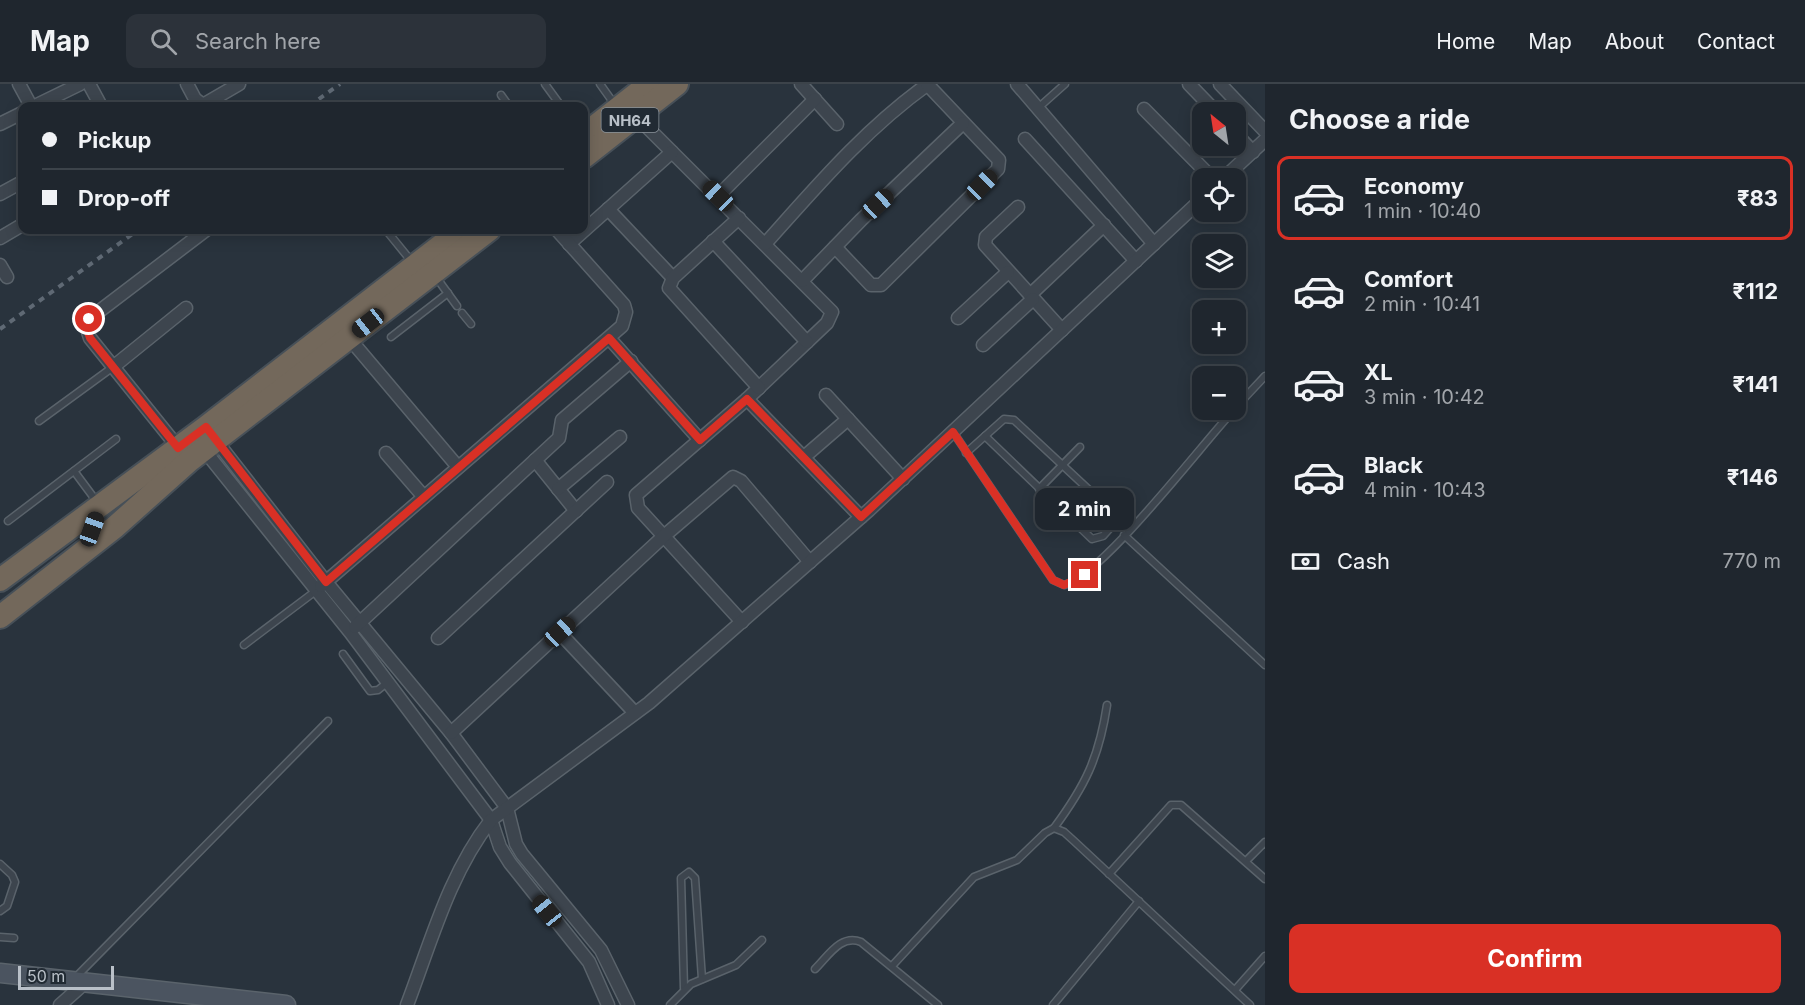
<!DOCTYPE html>
<meta charset="utf-8">
<style>
body{margin:0;font-family:Inter,sans-serif;background:#2c323a;color:#f1f3f6;height:100vh;display:flex;flex-direction:column;font-size:22px;white-space:nowrap}
*{box-sizing:border-box;margin:0}
p{font-size:20px;color:#a1a5aa}
.icon{flex:none;width:33px;height:33px;fill:none;stroke:currentColor;stroke-width:2;stroke-linecap:round;stroke-linejoin:round}
.map{position:relative;flex:1;overflow:hidden}
.drawer{display:flex;flex-direction:column;background:#1f262e;width:540px}
.drawer>*{flex:none}
.top-card{position:absolute;left:18px;top:18px;width:570px;height:132px;border-radius:12px;box-shadow:0 3px 15px #0003,0 0 0 2px #3c434a;display:grid;align-content:center;height:132px;padding:0 24px;background:#1f262e}
.needle{width:39px;rotate:330deg}
.buttons{position:absolute;left:1192px;top:18px;display:grid;gap:12px}
.buttons a{display:grid;place-items:center;width:54px;height:54px;border-radius:12px;background:#1f262e;box-shadow:0 3px 15px #0003,0 0 0 2px #3c434a;font-size:30px}
.scale{position:absolute;left:18px;bottom:15px;width:96px;box-sizing:border-box;padding-left:6px;border:3px solid #b9c0c8;border-top:0;font-size:16px;line-height:21px;white-space:nowrap;color:#b9c0c8;-webkit-text-stroke:4px #212a33;paint-order:stroke}
.end{position:absolute;width:27px;height:27px;margin:-14px;border:8px solid #d93025;background:#fff;box-shadow:0 0 0 3px #fff}
.from{border-radius:50%}
.bubble{position:absolute;height:42px;border-radius:12px;background:#1f262e;box-shadow:0 3px 15px #0003,0 0 0 2px #3c434a;font-size:20px;font-weight:700;line-height:42px;text-align:center}
.car{position:absolute;width:18px;height:36px;margin:-18px -9px;border-radius:8px;box-shadow:0 0 4px 2px #0007;background:linear-gradient(#222 24%,#8ab4d8 0 40%,#222 0 76%,#8ab4d8 0 86%,#222 0)}
.top-card b{display:flex;align-items:center;gap:21px;height:57px;font-size:22px}
.top-card b+b{border-top:2px solid #3c434a}
.top-card i{width:15px;height:15px;background:#f1f3f6}
ul{padding:0;list-style:none}
li{display:flex;align-items:center;gap:18px;height:84px;margin:0 12px 9px;padding:0 12px;border:3px solid transparent;border-radius:12px}
li div{flex:1}
li b{display:block;font-size:22px}
li em{font-style:normal;font-weight:700}
li.on{border-color:#d93025}
li>.icon{width:54px;height:54px;stroke-width:1.5}
h2{padding:0 24px;font-size:27px;line-height:72px}
.pay{display:flex;align-items:center;gap:15px;height:66px;padding:0 24px;font-size:22px}
.pay p{margin-inline-start:auto}
.action{display:flex;gap:12px;margin-top:auto;padding:12px 24px}
.action a{flex:1;height:69px;border-radius:12px;background:#d93025;color:#fff;font-size:24px;font-weight:700;line-height:69px;text-align:center}
header{display:flex;align-items:center;gap:36px;box-sizing:border-box;height:84px;padding:0 30px;background:#1f262e;border-bottom:2px solid #3c434a}
header strong{font-size:28px}
nav{display:flex;gap:33px;margin-inline-start:auto;font-size:21px}
.search{width:420px;height:54px;background:#2c323a;display:flex;align-items:center;gap:15px;box-sizing:border-box;padding:0 21px;border-radius:12px;color:#a1a5aa;font-size:22px}
main{display:flex;flex:1;min-height:0}
.map>svg:first-child{display:block}
</style>
<header>
<strong>Map</strong>
<div class="search"><svg class="icon" aria-label="search" viewBox="0 0 24 24"><circle cx="10" cy="10" r="6"/><path d="M15 15l6 6"/></svg>Search here</div>
<nav><a>Home</a><a>Map</a><a>About</a><a>Contact</a></nav>
</header>
<main>
<div class="map">
<svg width="1265" height="921" viewBox="0 0 1265 921">
<rect width="100%" height="100%" fill="#29333d"/>
<g fill="none" stroke-linecap="round" stroke-linejoin="round">
<g stroke="#5a636b" stroke-width="9">
<g id="lane">
<polyline points="545,0 561,22"/>
<polyline points="600,0 615,21"/>
<polyline points="501,11 509,22"/>
<polyline points="1038,24 1065,0"/>
<polyline points="386,146 412,178"/>
<polyline points="436,193 457,222"/>
<polyline points="462,229 471,240"/>
<polyline points="391,253 448,209"/>
<polyline points="1236,323 1265,292"/>
<polyline points="39,337 113,283"/>
<path d="M953,348L1053,496L1064,501C1101,493 1202,360 1234,326"/>
<polyline points="985,352 1092,455 1103,452 1119,434"/>
<polyline points="966,369 1004,335 1014,336 1130,444"/>
<polyline points="74,387 97,418"/>
<polyline points="1039,405 1080,363"/>
<polyline points="8,437 116,355"/>
<polyline points="1124,451 1265,581"/>
<polyline points="244,561 317,506"/>
<polyline points="343,570 370,607 378,606 388,598"/>
<path d="M1054,744C1085,702 1099,674 1107,621"/>
<polyline points="1246,777 1265,758"/>
<polyline points="0,780 12,791 15,798 7,822 0,827"/>
<polyline points="1109,790 1171,721 1181,721 1265,795"/>
<polyline points="0,853 14,854"/>
<polyline points="892,882 974,793 1017,776 1045,749 1054,744 1064,748 1074,757 1250,921"/>
<path d="M815,885C829,871 841,850 861,858L938,921"/>
<polyline points="76,893 328,637"/>
<polyline points="684,904 681,794 689,788 695,794 702,895"/>
<polyline points="1235,906 1265,872"/>
<polyline points="670,921 691,900 736,881 762,856"/>
<polyline points="1053,921 1139,817"/>
</g>
</g>
<g stroke="#5a636b" stroke-width="15">
<g id="street">
<polyline points="19,0 31,22"/>
<polyline points="89,0 101,22"/>
<polyline points="187,0 195,15 203,21 239,0"/>
<polyline points="801,0 837,40"/>
<polyline points="1017,0 1154,160"/>
<polyline points="1189,0 1216,28"/>
<polyline points="1220,0 1265,47"/>
<polyline points="35,22 80,0"/>
<polyline points="1144,25 1212,94"/>
<polyline points="633,29 832,228 827,239 747,315 636,411 638,424 742,538"/>
<polyline points="0,40 22,29"/>
<polyline points="1236,50 1253,68"/>
<polyline points="1025,55 1136,177"/>
<polyline points="1224,94 1265,56"/>
<polyline points="0,110 22,98"/>
<polyline points="718,112 815,15"/>
<polyline points="1018,123 986,153 985,161 1062,246"/>
<polyline points="608,125 673,194"/>
<polyline points="739,134 673,194 669,204 759,304"/>
<polyline points="0,154 22,141"/>
<polyline points="713,157 807,258"/>
<polyline points="569,160 672,68"/>
<path d="M765,160C816,103 865,45 928,0"/>
<polyline points="835,163 871,201 881,201 998,85 999,76 927,0"/>
<polyline points="0,181 7,193"/>
<polyline points="802,197 861,136 963,39"/>
<polyline points="1030,211 1104,141"/>
<polyline points="958,234 1008,188"/>
<polyline points="349,254 458,383"/>
<polyline points="609,254 700,356"/>
<polyline points="983,261 1033,215"/>
<polyline points="113,283 186,224"/>
<polyline points="826,311 903,395"/>
<polyline points="747,315 861,433"/>
<polyline points="214,354 326,498 451,649 507,724 516,760 522,770 601,866 628,921"/>
<polyline points="201,362 350,548 491,736 500,763 510,779 589,878 608,921"/>
<polyline points="181,367 90,254 86,242 89,235 206,146"/>
<polyline points="386,369 424,413"/>
<polyline points="804,373 848,335"/>
<polyline points="535,376 576,427"/>
<polyline points="558,405 620,353"/>
<polyline points="321,502 622,242 626,228 624,221 557,146"/>
<polyline points="355,543 559,354 562,336 631,277"/>
<polyline points="559,548 635,629"/>
<polyline points="438,554 607,398"/>
<polyline points="451,649 664,452 733,393 741,397 810,478"/>
<polyline points="60,921 87,897"/>
<path d="M407,921C431,858 449,790 491,736L649,619L869,426L1203,114"/>
</g>
</g>
<g stroke="#5a636b" stroke-width="21">
<polyline id="secondary" points="0,889 286,921"/>
</g>
<g stroke="#475058" stroke-width="26">
<g id="highway">
<polyline points="584,51 649,0"/>
<polyline points="584,73 677,0"/>
<polyline points="0,496 206,343 461,146"/>
<polyline points="0,533 115,443 189,377 489,146"/>
</g>
</g>
<use href="#lane" stroke="#3d454e" stroke-width="6"/>
<use href="#street" stroke="#3d454e" stroke-width="12"/>
<use href="#secondary" stroke="#4b5460" stroke-width="18"/>
<use href="#highway" stroke="#73685b" stroke-width="22"/>
<g stroke="#5f6974" stroke-width="4" stroke-dasharray="6 6" stroke-linecap="butt">
<polyline points="309,22 340,0"/>
<polyline points="0,245 138,146"/>
</g>
</g>
<g fill="none" stroke-linecap="round" stroke-linejoin="round">
<polyline stroke="#d93025" stroke-width="8" points="89,235 86,242 90,254 178,364 206,343 326,498 609,254 700,356 747,315 861,433 953,348 1053,496 1064,501 1085,491"/>
</g>
<g text-anchor="middle" dominant-baseline="central" stroke-width="4.5" stroke-linejoin="round" paint-order="stroke">
<rect fill="#212a33" stroke="#8b939b" stroke-width="1.5" x="601.5" y="24" width="57" height="24" rx="4.5"/>
<g font-size="15" font-weight="bold" fill="#b9c0c8">
<text x="630" y="36">NH64</text>
</g>
</g>
</svg>
<div class="buttons">
<a><svg class="needle" viewBox="-14 -14 28 28"><path d="M0-13l5 13h-10z" fill="#e53935"/><path d="M0 13l5-13h-10z" fill="#a1a5aa"/></svg></a>
<a><svg class="icon" aria-label="locate" viewBox="0 0 24 24"><circle cx="12" cy="12" r="6"/><path d="M12 2v4M12 18v4M2 12h4M18 12h4"/></svg></a>
<a><svg class="icon" aria-label="layers" viewBox="0 0 24 24"><path d="M12 4l9 5-9 5-9-5zM3 14l9 5 9-5"/></svg></a>
<a>+</a>
<a>−</a>
</div>
<div class="scale">50 m</div>
<i class="end from" style="left:89px;top:235px"></i>
<i class="end" style="left:1085px;top:491px"></i>
<div class="bubble" style="left:1035px;top:404px;width:99px">2 min</div>
<i class="car" style="left:982px;top:101px;rotate:45deg"></i>
<i class="car" style="left:718px;top:112px;rotate:314deg"></i>
<i class="car" style="left:878px;top:120px;rotate:47deg"></i>
<i class="car" style="left:368px;top:239px;rotate:232deg"></i>
<i class="car" style="left:92px;top:445px;rotate:20deg"></i>
<i class="car" style="left:560px;top:548px;rotate:47deg"></i>
<i class="car" style="left:547px;top:827px;rotate:321deg"></i>
<div class="top-card">
<b><i class="from"></i>Pickup</b>
<b><i></i>Drop-off</b>
</div>
</div>
<section class="drawer">
<h2>Choose a ride</h2>
<ul>
<li class="on"><svg class="icon" aria-label="car" viewBox="0 0 24 24"><path d="M5 17H2v-5l4-1 3-4h7l3 4 3 1v5h-3M9 17h6M6 11h13"/><circle cx="7" cy="17" r="2"/><circle cx="17" cy="17" r="2"/></svg><div><b>Economy</b><p>1 min · 10:40</p></div><em>₹83</em></li>
<li><svg class="icon" aria-label="car" viewBox="0 0 24 24"><path d="M5 17H2v-5l4-1 3-4h7l3 4 3 1v5h-3M9 17h6M6 11h13"/><circle cx="7" cy="17" r="2"/><circle cx="17" cy="17" r="2"/></svg><div><b>Comfort</b><p>2 min · 10:41</p></div><em>₹112</em></li>
<li><svg class="icon" aria-label="car" viewBox="0 0 24 24"><path d="M5 17H2v-5l4-1 3-4h7l3 4 3 1v5h-3M9 17h6M6 11h13"/><circle cx="7" cy="17" r="2"/><circle cx="17" cy="17" r="2"/></svg><div><b>XL</b><p>3 min · 10:42</p></div><em>₹141</em></li>
<li><svg class="icon" aria-label="car" viewBox="0 0 24 24"><path d="M5 17H2v-5l4-1 3-4h7l3 4 3 1v5h-3M9 17h6M6 11h13"/><circle cx="7" cy="17" r="2"/><circle cx="17" cy="17" r="2"/></svg><div><b>Black</b><p>4 min · 10:43</p></div><em>₹146</em></li>
</ul>
<div class="pay"><svg class="icon" aria-label="cash" viewBox="0 0 24 24"><path d="M3 7h18v10H3z"/><circle cx="12" cy="12" r="2"/></svg>Cash<p>770 m</p></div>
<div class="action"><a>Confirm</a></div>
</section>
</main>
